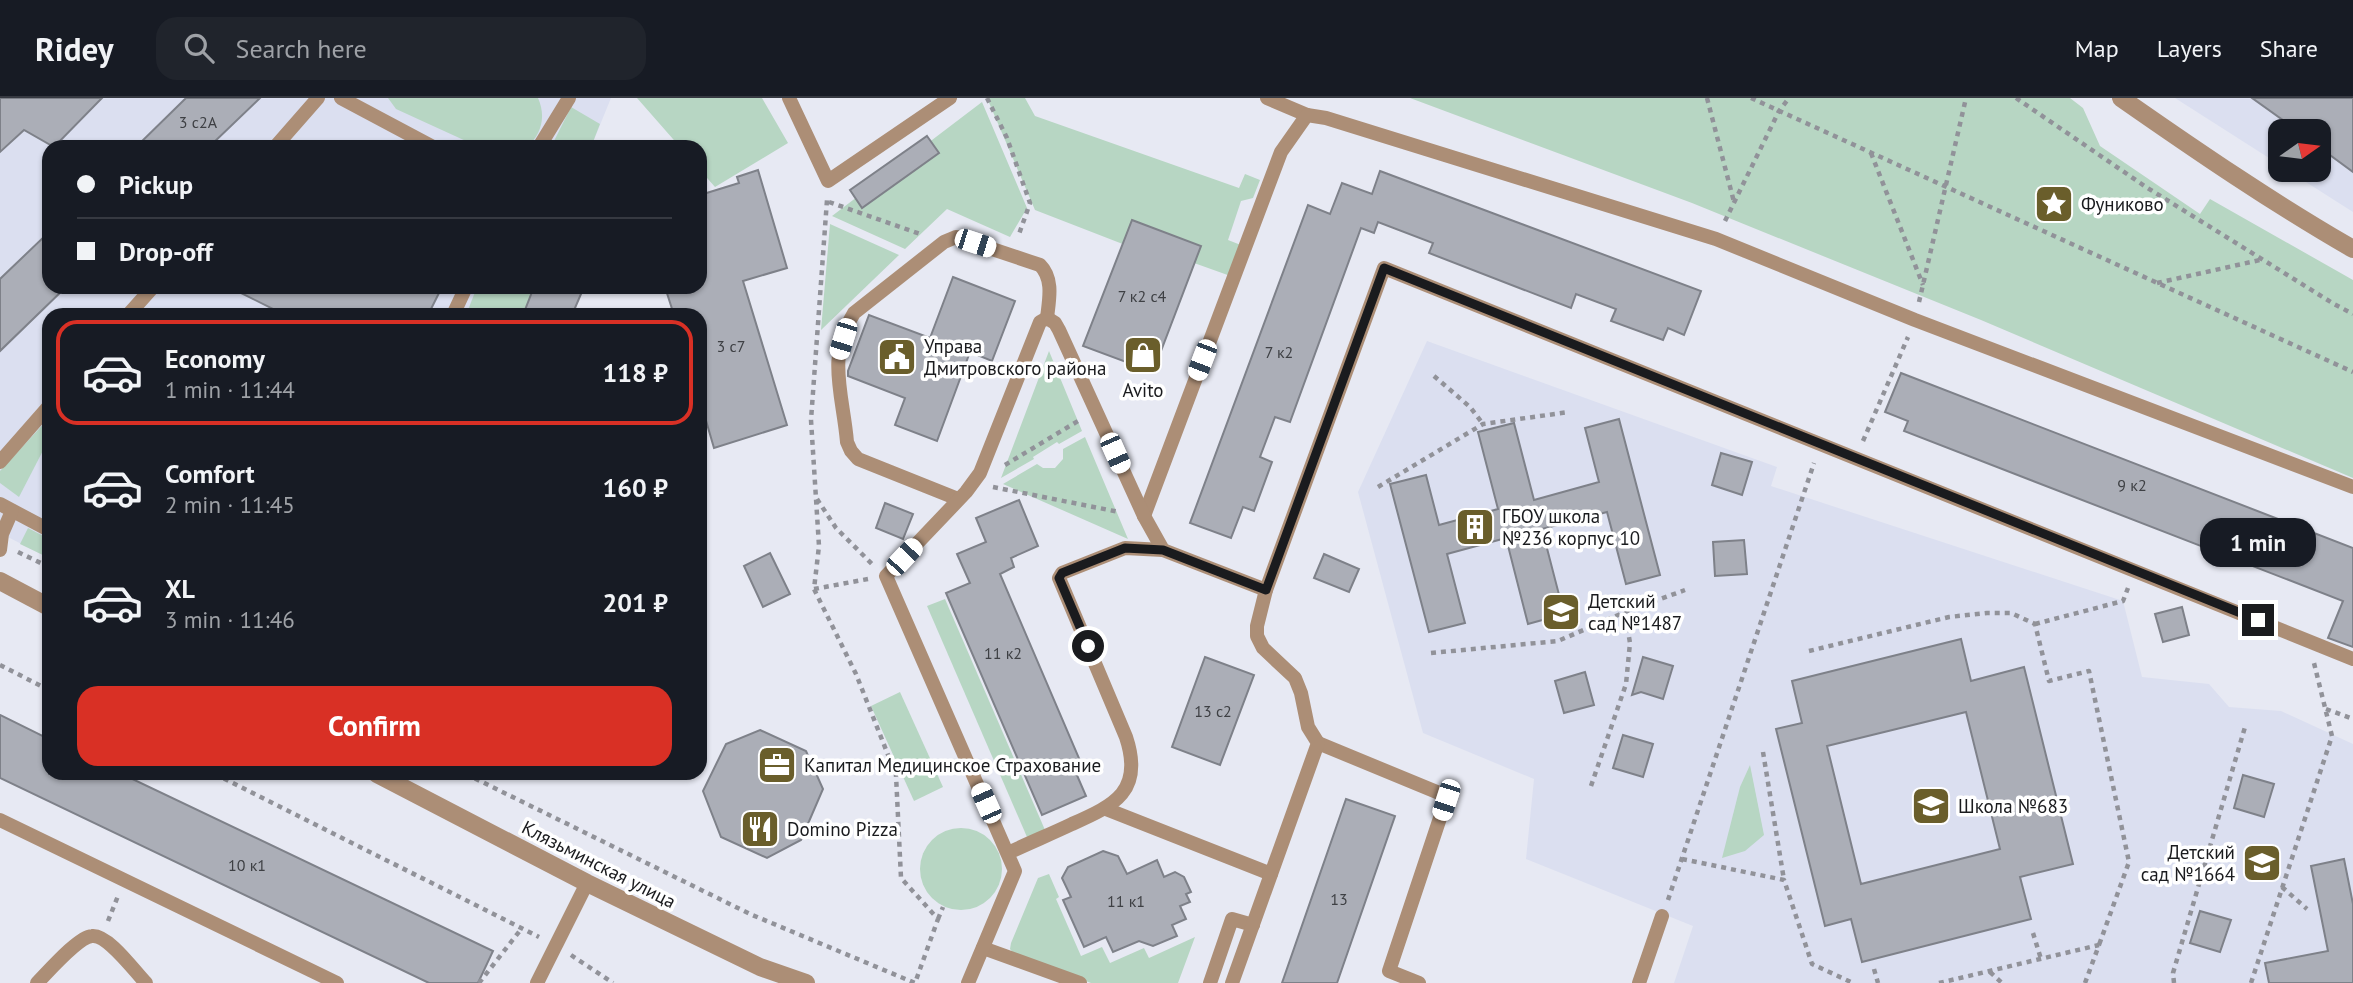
<!DOCTYPE html>
<meta charset="utf-8">
<style>
body{margin:0;font-family:"PT Sans",sans-serif;background:#20242c;color:#f1f3f6;height:100vh;display:flex;flex-direction:column;font-size:26px;white-space:nowrap}
*{box-sizing:border-box;margin:0}
p{font-size:23px;color:#9ea1a6}
.icon{flex:none;width:38px;height:38px;fill:none;stroke:currentColor;stroke-width:2;stroke-linecap:round;stroke-linejoin:round}
.map{position:relative;flex:1;overflow:hidden}
.sheet{position:absolute;left:42px;top:210px;width:665px;height:472px;display:flex;flex-direction:column;background:#171b24;border-radius:21px;box-shadow:0 2px 5px #0004}
.sheet>*{flex:none}
.hud{position:absolute;left:42px;top:42px;width:665px;height:154px;border-radius:21px;box-shadow:0 2px 5px #0004;display:grid;align-content:center;height:154px;padding:0 35px;background:#171b24}
.needle{width:46px;rotate:76deg}
.tools{position:absolute;left:2268px;top:21px;display:grid;gap:14px}
.tools a{display:grid;place-items:center;width:63px;height:63px;border-radius:14px;background:#171b24;box-shadow:0 2px 5px #0004;font-size:35px}
.end{position:absolute;width:32px;height:32px;margin:-16px;border:9px solid #1a1b1e;background:#fff;box-shadow:0 0 0 4px #fff}
.from{border-radius:50%}
.bubble{position:absolute;height:49px;border-radius:21px;background:#171b24;box-shadow:0 2px 5px #0004;font-size:23px;font-weight:700;line-height:49px;text-align:center}
.car{position:absolute;width:21px;height:42px;margin:-21px -10px;border-radius:9px;box-shadow:0 0 5px 2px #0007;background:linear-gradient(#fff 24%,#345 0 40%,#fff 0 76%,#345 0 86%,#fff 0)}
.hud b{display:flex;align-items:center;gap:24px;height:66px;font-size:26px}
.hud b+b{border-top:2px solid #363941}
.hud i{width:18px;height:18px;background:#f1f3f6}
ul{padding:12px 0 0;list-style:none}
li{display:flex;align-items:center;gap:21px;height:105px;margin:0 14px 10px;padding:0 21px;border:4px solid transparent;border-radius:21px}
li div{flex:1}
li b{display:block;font-size:26px}
li em{font-style:normal;font-weight:700}
li.selected{border-color:#d93025}
li>.icon{width:63px;height:63px;stroke-width:1.5}
.button{display:flex;gap:14px;margin-top:auto;padding:14px 35px}
.button a{flex:1;height:80px;border-radius:21px;background:#d93025;color:#fff;font-size:28px;font-weight:700;line-height:80px;text-align:center}
header{display:flex;align-items:center;gap:42px;box-sizing:border-box;height:98px;padding:0 35px;background:#171b24;border-bottom:2px solid #363941}
header strong{font-size:33px}
nav{display:flex;gap:38px;margin-inline-start:auto;font-size:24px}
.search{width:490px;height:63px;background:#20242c;display:flex;align-items:center;gap:18px;box-sizing:border-box;padding:0 24px;border-radius:21px;color:#9ea1a6;font-size:26px}
.map>svg:first-child{display:block}
</style>
<header>
<strong>Ridey</strong>
<div class="search"><svg class="icon" aria-label="search" viewBox="0 0 24 24"><circle cx="10" cy="10" r="6"/><path d="M15 15l6 6"/></svg>Search here</div>
<nav><a>Map</a><a>Layers</a><a>Share</a></nav>
</header>
<div class="map">
<svg width="2353" height="885" viewBox="0 0 2353 885">
<rect width="100%" height="100%" fill="#e7e9f3"/>
<g fill="#dbdff0">
<polygon points="0,0 611,0 591,49 49,49 49,189 534,189 523,217 49,217 49,460 0,435"/>
<polygon points="2175,0 2353,0 2353,114 2287,72 2319,72 2319,33 2280,33 2280,67"/>
<polygon points="1427,243 1777,369 1771,388 2123,503 2142,579 2209,586 2229,609 2281,613 2353,646 2353,885 1674,885 1693,828 1526,761 1534,681 1423,635 1358,394"/>
</g>
<g fill="#b7d6c3">
<path d="M388,0H538C546,18 542,36 527,49H479L396,11Z"/>
<polygon points="637,0 762,0 788,45 715,89 700,72 700,49 680,49"/>
<polygon points="987,0 1025,0 1035,18 1239,90 1245,76 1260,82 1253,100 1241,103 1228,142 1246,149 1236,180 1141,146 1133,150 1035,112"/>
<polygon points="1410,0 2070,0 2083,10 2100,48 2200,116 2210,101 2353,182 2353,380 1981,222 1692,105"/>
<polygon points="982,4 1027,110 1010,139 947,111 905,151 832,118"/>
<polygon points="571,9 600,26 591,49 551,49"/>
<polygon points="830,126 899,157 821,232"/>
<polygon points="477,189 534,189 523,217 466,217"/>
<polygon points="1049,253 1082,333 1059,346 1057,344 1033,359 1034,361 1001,380"/>
<polygon points="49,320 49,341 19,399 0,385 0,373"/>
<polygon points="1085,339 1128,441 1003,386 1037,366 1043,370 1055,370 1063,361 1063,351"/>
<polygon points="28,430 49,441 49,460 20,446"/>
<polygon points="945,501 1045,732 1027,739 927,508"/>
<polygon points="900,594 943,689 914,703 871,608"/>
<polygon points="1750,667 1764,737 1745,753 1722,760 1740,689"/>
<circle cx="961" cy="771" r="41"/>
<polygon points="1049,776 1059,799 1056,801 1081,858 1102,849 1110,865 1144,850 1149,860 1195,839 1178,885 1091,885 1014,856 1010,851 1011,845 1038,780"/>
</g>
<g fill="#abaeb7" stroke="#7e8189" stroke-width="2" fill-rule="evenodd">
<polygon points="0,0 102,0 54,49 24,32 0,54"/>
<polygon points="186,0 260,0 209,49 136,49"/>
<polygon points="2252,0 2353,0 2353,74 2319,49 2319,33 2298,33"/>
<polygon points="927,38 939,55 862,110 850,92"/>
<polygon points="758,72 787,170 743,183 787,327 714,350 700,302 700,217 674,217 665,189 700,189 700,97 739,85 737,79"/>
<polygon points="1380,73 1701,193 1684,237 1668,230 1663,242 1611,223 1616,211 1576,196 1571,210 1429,155 1433,145 1378,124 1374,135 1361,130 1290,324 1275,319 1260,359 1272,364 1254,413 1243,409 1231,440 1190,425 1308,107 1330,116 1342,85 1372,96"/>
<polygon points="1132,122 1201,148 1153,274 1083,248"/>
<polygon points="49,134 49,189 66,189 0,253 0,181"/>
<polygon points="953,179 1015,203 992,263 970,254 937,343 895,327 905,300 848,278 848,273 869,217 930,240"/>
<polygon points="229,189 442,189 428,217 285,217"/>
<polygon points="534,189 584,189 572,217 523,217"/>
<polygon points="1901,275 2353,450 2353,549 2328,540 2343,503 1904,333 1908,323 1885,314"/>
<polygon points="1619,321 1660,477 1626,486 1607,414 1542,431 1564,516 1528,526 1506,440 1447,456 1465,525 1429,534 1390,386 1426,377 1439,427 1498,411 1478,334 1514,325 1534,402 1599,384 1585,330"/>
<polygon points="1721,355 1752,364 1742,397 1712,387"/>
<polygon points="1019,402 1038,448 1011,460 1014,469 1000,476 1084,672 1076,675 1086,698 1042,717 946,495 970,485 957,456 986,444 976,420"/>
<polygon points="885,405 913,416 903,441 876,430"/>
<polygon points="1744,442 1747,476 1715,478 1713,444"/>
<polygon points="770,455 790,496 763,509 744,468"/>
<polygon points="1324,456 1359,471 1349,494 1314,480"/>
<polygon points="2182,509 2189,537 2163,544 2155,516"/>
<path d="M1961,541L1971,583L2024,569L2073,766L2020,779L2031,821L1862,864L1851,821L1825,828L1776,631L1802,625L1792,583ZM1966,614L2000,751L1861,786L1827,648Z"/>
<polygon points="1205,559 1254,577 1220,667 1172,649"/>
<polygon points="1643,559 1673,568 1663,601 1641,594 1632,597"/>
<polygon points="1585,574 1594,607 1564,615 1555,583"/>
<polygon points="0,617 49,641 49,676 122,676 493,853 478,885 429,885 0,680"/>
<polygon points="760,632 806,653 823,691 801,742 767,760 721,739 703,693 726,646"/>
<polygon points="1623,637 1653,646 1643,679 1613,670"/>
<polygon points="2243,677 2274,686 2264,719 2234,710"/>
<polygon points="1346,701 1395,718 1337,885 1282,885"/>
<polygon points="1103,753 1118,758 1127,776 1157,762 1164,779 1175,774 1184,779 1191,794 1186,796 1190,804 1180,808 1186,821 1172,827 1177,838 1153,848 1139,843 1113,854 1106,839 1084,849 1063,802 1071,799 1062,780 1068,769"/>
<polygon points="2344,761 2353,806 2353,885 2269,885 2265,865 2328,853 2311,768"/>
<polygon points="2200,813 2231,822 2220,854 2190,845"/>
</g>
<g fill="none" stroke-linecap="round" stroke-linejoin="round">
<g stroke="#919299" stroke-width="4.5" stroke-dasharray="5 5" stroke-linecap="butt">
<polyline points="987,0 1007,40 1030,105 1018,139"/>
<polyline points="1707,0 1734,104"/>
<polyline points="1751,0 2353,274"/>
<polyline points="2016,0 2146,89 2334,206 2353,216"/>
<polyline points="1871,55 1923,187"/>
<polyline points="829,104 923,137"/>
<polyline points="1725,123 1779,13 1789,0"/>
<polyline points="2157,185 2260,162"/>
<polyline points="1919,204 1966,0"/>
<polyline points="1434,278 1470,309 1483,326"/>
<polyline points="1863,343 1908,239"/>
<polyline points="1005,367 1078,323"/>
<polyline points="993,389 1119,414"/>
<polyline points="1378,389 1483,326 1569,314"/>
<polyline points="817,401 836,430 872,466"/>
<polyline points="18,454 49,469"/>
<polyline points="814,491 868,481"/>
<polyline points="2035,526 2123,503 2128,490"/>
<polyline points="1809,553 1949,519 1987,515 2011,515 2035,526 2049,583 2089,573 2129,764 2099,847"/>
<polyline points="1431,555 1558,543 1625,514 1685,492"/>
<polyline points="0,567 49,592"/>
<polyline points="2326,611 2353,621"/>
<polyline points="1763,654 1784,782"/>
<polyline points="215,676 539,839"/>
<polyline points="466,676 750,816 915,885 938,821 901,780 896,677 856,576 814,491 819,448 811,322 827,102"/>
<polyline points="1591,688 1626,586 1630,545 1625,514"/>
<polyline points="1682,761 1784,782 1812,866 1853,885"/>
<polyline points="2282,789 2307,811"/>
<polyline points="1668,802 1814,365"/>
<polyline points="938,821 943,809"/>
<polyline points="108,823 118,798"/>
<polyline points="2033,835 2041,861"/>
<polyline points="571,857 613,885"/>
<polyline points="1874,871 1878,885"/>
<polyline points="1990,874 2002,885"/>
<polyline points="479,885 522,830"/>
<polyline points="1939,885 2099,847 2085,885"/>
<polyline points="2174,885 2173,875 2245,629"/>
<polyline points="2251,885 2332,638 2314,565"/>
</g>
<g stroke="#ac8e76" stroke-width="14">
<polyline points="341,0 433,49"/>
<polyline points="789,0 828,83 950,0"/>
<polyline points="1267,0 1307,17"/>
<polyline points="275,49 318,0"/>
<polyline points="539,49 569,0"/>
<polyline points="128,217 153,189"/>
<polyline points="453,217 466,189"/>
<polyline points="0,364 49,308"/>
<path d="M958,401L858,361L851,353L847,344C843,296 826,259 854,215L944,144L956,139L1040,167C1054,181 1049,202 1047,220"/>
<polyline points="0,406 49,432"/>
<polyline points="1144,418 1281,54 1307,17 1326,20 1716,141 1915,222 2353,389"/>
<polyline points="0,452 2,436 12,413"/>
<polyline points="1318,645 1444,697 1446,702 1389,873 1419,885"/>
<polyline points="1106,711 1271,776"/>
<polyline points="0,722 337,885"/>
<path d="M1008,755C1029,745 1051,736 1072,726C1115,707 1144,693 1126,639L1059,480L1062,475L1125,450L1163,452"/>
<polyline points="983,850 1080,885"/>
<path d="M37,885C48,874 78,839 92,838C108,836 135,874 146,885"/>
<polyline points="537,885 587,785"/>
<polyline points="968,885 1015,773 886,478 966,394 980,375 1040,224 1047,220 1055,225 1059,232 1144,418 1163,452 1266,492"/>
<polyline points="1210,885 1232,821 1253,827"/>
<polyline points="1232,885 1318,645 1308,629 1301,595 1295,580 1263,550 1257,538 1257,528 1266,492 1384,170 2353,561"/>
<polyline points="1639,885 1662,818"/>
</g>
<g stroke="#ac8e76" stroke-width="18">
<path d="M2121,0C2197,53 2273,105 2353,151"/>
<polyline points="0,483 49,509"/>
<polyline points="377,676 587,785 760,869 806,885"/>
</g>
</g>
<g fill="none" stroke-linecap="round" stroke-linejoin="round">
<polyline stroke="#1a1b1e" stroke-width="9" points="1088,548 1059,480 1062,475 1125,450 1163,452 1266,492 1384,170 2258,522"/>
</g>
<defs>
<g id="sight-square" transform="scale(2.0125)"><rect x="-9" y="-9" width="18" height="18" rx="4" fill="#6a5e2b" stroke="#fff"/><path d="M0-6L1.8-2.2L6-1.7L2.9 1.2L3.7 5.4L0 3.3L-3.7 5.4L-2.9 1.2L-6-1.7L-1.8-2.2Z" fill="#fff"/></g>
<g id="shop-square" transform="scale(2.0125)"><rect x="-9" y="-9" width="18" height="18" rx="4" fill="#6a5e2b" stroke="#fff"/><path d="M-5-2.5h2.3a2.7 3.5 0 0 1 5.4 0H5L5.5 6h-11ZM-1.5-2.5h3a1.5 2.3 0 0 0-3 0Z" fill="#fff"/></g>
<g id="civic-square" transform="scale(2.0125)"><rect x="-9" y="-9" width="18" height="18" rx="4" fill="#6a5e2b" stroke="#fff"/><path d="M-.6-6.5H3V-4.5H.6V-3L4-1V1h2V6H-6V1h2V-1L-.6-3ZM-1.2 2.5V6h2.4V2.5Z" fill="#fff"/></g>
<g id="building-square" transform="scale(2.0125)"><rect x="-9" y="-9" width="18" height="18" rx="4" fill="#6a5e2b" stroke="#fff"/><path d="M-4-6H4V6H1V3H-1V6H-4ZM-2.5-4.3h1.7v1.8h-1.7ZM.8-4.3h1.7v1.8H.8ZM-2.5-1h1.7V.8h-1.7ZM.8-1h1.7V.8H.8Z" fill="#fff"/></g>
<g id="school-square" transform="scale(2.0125)"><rect x="-9" y="-9" width="18" height="18" rx="4" fill="#6a5e2b" stroke="#fff"/><path d="M0-5L7-2L0 1L-7-2ZM-4 1L0 2.5L4 1V4Q0 6-4 4Z" fill="#fff"/></g>
<g id="office-square" transform="scale(2.0125)"><rect x="-9" y="-9" width="18" height="18" rx="4" fill="#6a5e2b" stroke="#fff"/><path d="M-6-3h4V-5.5h4V-3h4V5H-6ZM-1-4.5V-3h2v-1.5ZM-6 0V1H6V0Z" fill="#fff"/></g>
<g id="restaurant-square" transform="scale(2.0125)"><rect x="-9" y="-9" width="18" height="18" rx="4" fill="#6a5e2b" stroke="#fff"/><path d="M-5-6h1v4h1v-4h1v4h1v-4h1v5L-1.5 .5V6h-2V.5L-5-1ZM5-6V6H3V1.5H1.5Q1.5-4 5-6Z" fill="#fff"/></g>
</defs>
<g fill-rule="evenodd">
<use href="#sight-square" x="2054" y="106"/>
<use href="#shop-square" x="1143" y="257"/>
<use href="#civic-square" x="897" y="259"/>
<use href="#building-square" x="1475" y="429"/>
<use href="#school-square" x="1561" y="514"/>
<use href="#office-square" x="777" y="667"/>
<use href="#school-square" x="1931" y="708"/>
<use href="#restaurant-square" x="760" y="731"/>
<use href="#school-square" x="2262" y="765"/>
</g>
<g text-anchor="middle" dominant-baseline="central" stroke-width="7" stroke-linejoin="round" paint-order="stroke">
<g font-size="16" fill="#3e4044">
<text x="198" y="24">3 с2А</text>
<text x="1142" y="198">7 к2 с4</text>
<text x="731" y="248">3 с7</text>
<text x="1279" y="254">7 к2</text>
<text x="2132" y="387">9 к2</text>
<text x="1003" y="555">11 к2</text>
<text x="1213" y="613">13 с2</text>
<text x="247" y="767">10 к1</text>
<text x="1339" y="801">13</text>
<text x="1126" y="803">11 к1</text>
</g>
<g font-size="19" fill="#1a1b1e" stroke="#fff" text-anchor="start">
<text x="2081" y="106">Фуниково</text>
<text x="924" y="248">Управа<tspan x="924" dy="22">Дмитровского района</tspan></text>
<text x="1143" y="292" text-anchor="middle">Avito</text>
<text x="1502" y="418">ГБОУ школа<tspan x="1502" dy="22">№236 корпус 10</tspan></text>
<text x="1588" y="503">Детский<tspan x="1588" dy="22">сад №1487</tspan></text>
<text x="804" y="667">Капитал Медицинское Страхование</text>
<text x="1958" y="708">Школа №683</text>
<text x="787" y="731">Domino Pizza</text>
<text x="2235" y="754" text-anchor="end">Детский<tspan x="2235" dy="22">сад №1664</tspan></text>
</g>
<g font-size="19" fill="#1a1b1e" stroke="#fff">
<text transform="translate(599 766) rotate(27)">Клязьминская улица</text>
</g>
</g>
</svg>
<div class="tools">
<a><svg class="needle" viewBox="-14 -14 28 28"><path d="M0-13l5 13h-10z" fill="#e53935"/><path d="M0 13l5-13h-10z" fill="#9ea1a6"/></svg></a>
</div>
<i class="end from" style="left:1088px;top:548px"></i>
<i class="end" style="left:2258px;top:522px"></i>
<div class="bubble" style="left:2200px;top:420px;width:116px">1 min</div>
<i class="car" style="left:975px;top:145px;rotate:108deg"></i>
<i class="car" style="left:843px;top:241px;rotate:197deg"></i>
<i class="car" style="left:1202px;top:262px;rotate:201deg"></i>
<i class="car" style="left:1115px;top:355px;rotate:156deg"></i>
<i class="car" style="left:904px;top:459px;rotate:43deg"></i>
<i class="car" style="left:1446px;top:702px;rotate:198deg"></i>
<i class="car" style="left:986px;top:705px;rotate:336deg"></i>
<div class="hud">
<b><i class="from"></i>Pickup</b>
<b><i></i>Drop-off</b>
</div>
<section class="sheet">
<ul>
<li class="selected"><svg class="icon" aria-label="car" viewBox="0 0 24 24"><path d="M5 17H2v-5l4-1 3-4h7l3 4 3 1v5h-3M9 17h6M6 11h13"/><circle cx="7" cy="17" r="2"/><circle cx="17" cy="17" r="2"/></svg><div><b>Economy</b><p>1 min · 11:44</p></div><em>118 ₽</em></li>
<li><svg class="icon" aria-label="car" viewBox="0 0 24 24"><path d="M5 17H2v-5l4-1 3-4h7l3 4 3 1v5h-3M9 17h6M6 11h13"/><circle cx="7" cy="17" r="2"/><circle cx="17" cy="17" r="2"/></svg><div><b>Comfort</b><p>2 min · 11:45</p></div><em>160 ₽</em></li>
<li><svg class="icon" aria-label="car" viewBox="0 0 24 24"><path d="M5 17H2v-5l4-1 3-4h7l3 4 3 1v5h-3M9 17h6M6 11h13"/><circle cx="7" cy="17" r="2"/><circle cx="17" cy="17" r="2"/></svg><div><b>XL</b><p>3 min · 11:46</p></div><em>201 ₽</em></li>
</ul>
<div class="button"><a>Confirm</a></div>
</section>
</div>
